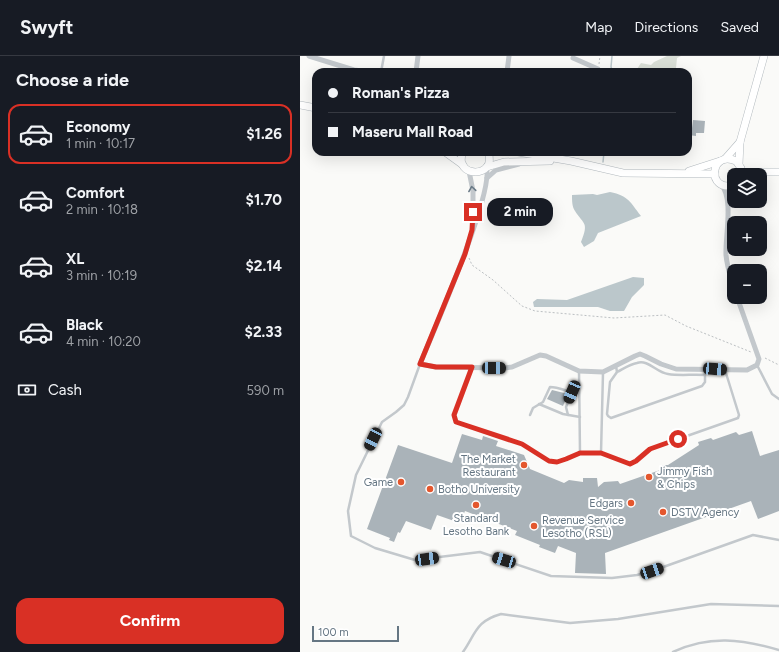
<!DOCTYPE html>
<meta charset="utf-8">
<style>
body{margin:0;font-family:Figtree,sans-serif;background:#20242c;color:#f1f3f6;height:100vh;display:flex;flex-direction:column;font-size:15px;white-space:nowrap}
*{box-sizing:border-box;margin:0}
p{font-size:13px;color:#9ea1a6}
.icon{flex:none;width:22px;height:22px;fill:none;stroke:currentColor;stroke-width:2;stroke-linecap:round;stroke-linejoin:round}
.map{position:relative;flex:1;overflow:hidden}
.panel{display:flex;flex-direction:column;background:#171b24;width:300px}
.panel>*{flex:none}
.top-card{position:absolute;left:12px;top:12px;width:380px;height:88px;border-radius:12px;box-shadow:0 4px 16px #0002;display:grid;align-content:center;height:88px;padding:0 16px;background:#171b24}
.buttons{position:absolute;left:427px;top:112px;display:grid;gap:8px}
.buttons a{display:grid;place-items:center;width:40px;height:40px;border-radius:8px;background:#171b24;box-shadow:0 4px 16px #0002;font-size:20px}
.scale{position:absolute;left:12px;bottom:10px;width:87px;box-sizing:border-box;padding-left:4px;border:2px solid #657683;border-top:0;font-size:11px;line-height:14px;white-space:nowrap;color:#657683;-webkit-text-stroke:3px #fff;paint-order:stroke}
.end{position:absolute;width:18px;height:18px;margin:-9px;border:5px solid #d93025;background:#fff;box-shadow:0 0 0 2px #fff}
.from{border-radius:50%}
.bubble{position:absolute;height:28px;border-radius:12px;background:#171b24;box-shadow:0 4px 16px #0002;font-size:13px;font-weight:700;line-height:28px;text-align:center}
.car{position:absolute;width:12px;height:24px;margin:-12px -6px;border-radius:5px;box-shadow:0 0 3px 1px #0007;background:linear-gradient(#222 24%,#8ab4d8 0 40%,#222 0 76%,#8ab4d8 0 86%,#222 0)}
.top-card b{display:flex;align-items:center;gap:14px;height:38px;font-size:15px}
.top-card b+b{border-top:1px solid #363941}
.top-card i{width:10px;height:10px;background:#f1f3f6}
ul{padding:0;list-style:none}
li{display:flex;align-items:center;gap:12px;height:60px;margin:0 8px 6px;padding:0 8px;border:2px solid transparent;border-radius:12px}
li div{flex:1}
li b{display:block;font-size:15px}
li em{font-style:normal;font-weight:700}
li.active{border-color:#d93025}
li>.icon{width:36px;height:36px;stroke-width:1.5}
h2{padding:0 16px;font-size:18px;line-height:48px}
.pay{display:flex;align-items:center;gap:10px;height:44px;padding:0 16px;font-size:15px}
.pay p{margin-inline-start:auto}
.button{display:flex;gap:8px;margin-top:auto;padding:8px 16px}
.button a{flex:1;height:46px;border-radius:12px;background:#d93025;color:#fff;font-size:16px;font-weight:700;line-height:46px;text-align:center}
header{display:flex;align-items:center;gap:24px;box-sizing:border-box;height:56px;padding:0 20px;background:#171b24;border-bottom:1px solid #363941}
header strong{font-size:19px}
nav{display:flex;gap:22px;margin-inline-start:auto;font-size:14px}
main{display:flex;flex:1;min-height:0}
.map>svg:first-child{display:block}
</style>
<header>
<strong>Swyft</strong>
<nav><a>Map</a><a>Directions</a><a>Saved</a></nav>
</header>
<main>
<section class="panel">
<h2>Choose a ride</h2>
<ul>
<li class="active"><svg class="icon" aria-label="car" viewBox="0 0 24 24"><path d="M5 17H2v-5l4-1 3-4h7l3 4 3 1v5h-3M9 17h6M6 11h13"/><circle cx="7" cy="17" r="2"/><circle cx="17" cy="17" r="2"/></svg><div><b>Economy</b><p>1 min · 10:17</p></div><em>$1.26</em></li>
<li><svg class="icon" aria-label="car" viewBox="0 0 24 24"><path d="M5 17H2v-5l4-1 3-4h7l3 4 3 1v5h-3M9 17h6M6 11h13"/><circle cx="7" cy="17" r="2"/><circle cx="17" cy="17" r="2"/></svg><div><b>Comfort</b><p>2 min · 10:18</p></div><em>$1.70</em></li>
<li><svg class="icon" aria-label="car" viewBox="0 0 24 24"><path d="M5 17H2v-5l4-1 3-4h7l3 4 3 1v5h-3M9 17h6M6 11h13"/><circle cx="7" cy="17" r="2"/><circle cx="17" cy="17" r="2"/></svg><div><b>XL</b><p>3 min · 10:19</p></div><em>$2.14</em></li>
<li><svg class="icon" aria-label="car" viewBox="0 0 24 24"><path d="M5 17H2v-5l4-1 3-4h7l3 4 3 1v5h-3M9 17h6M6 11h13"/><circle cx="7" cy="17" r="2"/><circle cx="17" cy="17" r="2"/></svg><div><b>Black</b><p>4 min · 10:20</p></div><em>$2.33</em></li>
</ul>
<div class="pay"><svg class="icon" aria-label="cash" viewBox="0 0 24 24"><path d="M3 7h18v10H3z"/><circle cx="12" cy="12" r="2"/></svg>Cash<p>590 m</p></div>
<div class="button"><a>Confirm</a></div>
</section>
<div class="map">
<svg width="479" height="596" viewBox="0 0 479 596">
<rect width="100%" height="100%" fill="#fafaf8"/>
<polygon fill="#dadfd7" points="367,0 381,0 377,2 376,12 382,15 381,16 357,16 359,13 353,15 348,14 345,16 335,16 341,7 351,9 354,6"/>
<g fill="#bbc7cb">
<path d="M310,136C329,140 330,146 341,160L298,177L294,185L284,191L281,186C289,166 284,169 275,155C272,151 272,144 272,139L293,138L297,139Z"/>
<polygon points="333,221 344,222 344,229 332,241 324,255 310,255 298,251 234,251 233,246 237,243 267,244"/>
</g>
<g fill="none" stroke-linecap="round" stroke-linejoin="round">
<g stroke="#bbc7cb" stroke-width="1.5">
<polyline points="312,0 311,11 313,16"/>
<polyline points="303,106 304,96"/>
</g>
</g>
<g fill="#aab3b9">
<polygon points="393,64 405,65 404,77 396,77 396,80 388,79 388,72 392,72"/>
<polygon points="252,334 268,338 263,350 247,343"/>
<polygon points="452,375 460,400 479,394 479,455 458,463 451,445 305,497 306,518 275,517 276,497 258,490 255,497 239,491 240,489 215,479 217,475 165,455 160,467 137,459 131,474 106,465 100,477 98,476 94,486 89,484 90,482 67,473 98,389 152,407 162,378 182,384 183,380 198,385 196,390 224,399 230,413 264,427 269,424 283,426 283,422 297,422 298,431 304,426 318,425 320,428 363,413 361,409 368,409 399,389 398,386 411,382 413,384 436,376 439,379"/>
</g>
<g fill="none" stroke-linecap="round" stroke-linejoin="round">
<g stroke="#b3babf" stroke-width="8">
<g id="secondary">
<polyline points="0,49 16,52"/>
<polyline points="145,96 163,109"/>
<path d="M163,96C152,122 198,123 188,96"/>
<polyline points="218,96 271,105 323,117 415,118"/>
<polyline points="425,103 440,86"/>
<polyline points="439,108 440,86 464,0"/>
<polyline points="187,111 204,106 250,105"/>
<polyline points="389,115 420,105"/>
<polyline points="448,119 460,116 479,116"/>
<path d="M434,129C406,137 410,93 436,105L441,112L442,119"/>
</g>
</g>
<g stroke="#bbbfc2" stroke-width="1" stroke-dasharray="2 2" stroke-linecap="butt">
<polyline points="299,8 300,0"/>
<polyline points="169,202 172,209 193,224 213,242 222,250 235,255 314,262 365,259 386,270 451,296"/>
<polyline points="465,302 479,309"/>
</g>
<g stroke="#c3c8cc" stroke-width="2.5">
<polyline points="81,16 84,0"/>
<polyline points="120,308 108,341 104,349 96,356 82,366 56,419 48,455 51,480 75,492 115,504 180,496 251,520 312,522 337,519 352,515 453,479 479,484"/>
<polyline points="457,309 472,338 479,343"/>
<polyline points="316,310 317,316 310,326 307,358 308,360 311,362 402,330 405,326 405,313"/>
<polyline points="172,312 154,359 156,366 222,388 249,405 257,406 266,403 280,397 301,397 330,408 336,405 350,393 438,362 439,359 425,314"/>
<polyline points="279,315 280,397"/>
<path d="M317,316C323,313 330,308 337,307C348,303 357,317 368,318C380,320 393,318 405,319"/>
<polyline points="239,348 263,358 280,361"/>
<path d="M230,359L233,352L243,346L250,331C261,331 268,337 279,337"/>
<polyline points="268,359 266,351 272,337"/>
<polyline points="301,397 303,317"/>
<path d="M163,596C176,577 176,565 201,558L270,567L318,563L411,548L479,550"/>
<path d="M373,596C409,579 442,583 479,594"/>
</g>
<g stroke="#c3c8cc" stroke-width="5">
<polyline points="9,0 54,14 70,16"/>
<polyline points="273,2 298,13 299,16"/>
<polyline points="116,16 118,0"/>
<polyline points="207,16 209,0"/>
<path d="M186,111C196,133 132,279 120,308L136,311L205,312L212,311L240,299L246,300L279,315L303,316L335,300L340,298L345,300L361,308L376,313L447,314L457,309L459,303L437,241"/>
<polyline points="169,115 173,135 173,167"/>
<polyline points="187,122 196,114 219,108"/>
<path d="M421,129C434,141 425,182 426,199C427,211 431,222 434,233"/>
<polyline points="428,144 434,131"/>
</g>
<use href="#secondary" stroke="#fff" stroke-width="7"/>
</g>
<defs><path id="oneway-chevron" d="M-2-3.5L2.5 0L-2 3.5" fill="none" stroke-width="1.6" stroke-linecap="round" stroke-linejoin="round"/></defs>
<use stroke="#6a7a87" href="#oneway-chevron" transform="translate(172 133) rotate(-99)"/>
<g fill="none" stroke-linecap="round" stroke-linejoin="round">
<polyline stroke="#d93025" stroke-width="5" points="173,156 172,174 165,198 120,308 136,311 172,311 154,359 156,366 222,388 249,405 257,406 266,403 280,397 301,397 330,408 336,405 350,393 378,383"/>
</g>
<g fill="#e4572e" stroke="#fff" stroke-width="1.5">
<circle cx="224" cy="409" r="4"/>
<circle cx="349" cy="421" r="4"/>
<circle cx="101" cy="426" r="4"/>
<circle cx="130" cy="433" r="4"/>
<circle cx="331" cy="447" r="4"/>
<circle cx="176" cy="449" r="4"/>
<circle cx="363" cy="456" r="4"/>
<circle cx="234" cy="470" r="4"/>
</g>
<g text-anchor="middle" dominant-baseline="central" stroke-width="4" stroke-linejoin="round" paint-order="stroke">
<g font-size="11" fill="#657683" stroke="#fff" text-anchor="start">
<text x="216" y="403" text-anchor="end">The Market<tspan x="216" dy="13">Restaurant</tspan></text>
<text x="357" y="415">Jimmy Fish<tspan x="357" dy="13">&amp; Chips</tspan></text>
<text x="93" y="426" text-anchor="end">Game</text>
<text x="138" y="433">Botho University</text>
<text x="323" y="447" text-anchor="end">Edgars</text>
<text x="371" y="456">DSTV Agency</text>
<text x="176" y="462" text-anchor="middle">Standard<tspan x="176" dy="13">Lesotho Bank</tspan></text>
<text x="242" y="464">Revenue Service<tspan x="242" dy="13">Lesotho (RSL)</tspan></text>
</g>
</g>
</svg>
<div class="buttons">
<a><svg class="icon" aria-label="layers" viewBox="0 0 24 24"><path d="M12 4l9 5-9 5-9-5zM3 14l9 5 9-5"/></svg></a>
<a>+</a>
<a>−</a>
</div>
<div class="scale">100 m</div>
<i class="end from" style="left:378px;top:383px"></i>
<i class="end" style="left:173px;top:156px"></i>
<div class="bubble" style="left:187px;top:142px;width:66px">2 min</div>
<i class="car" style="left:194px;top:312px;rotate:91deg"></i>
<i class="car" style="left:415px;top:313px;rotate:94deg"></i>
<i class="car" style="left:272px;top:336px;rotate:203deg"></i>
<i class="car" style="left:73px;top:383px;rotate:206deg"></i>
<i class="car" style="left:127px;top:503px;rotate:82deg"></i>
<i class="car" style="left:204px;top:504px;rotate:287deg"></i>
<i class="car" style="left:352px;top:515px;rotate:71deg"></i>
<div class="top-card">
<b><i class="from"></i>Roman's Pizza</b>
<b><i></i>Maseru Mall Road</b>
</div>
</div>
</main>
